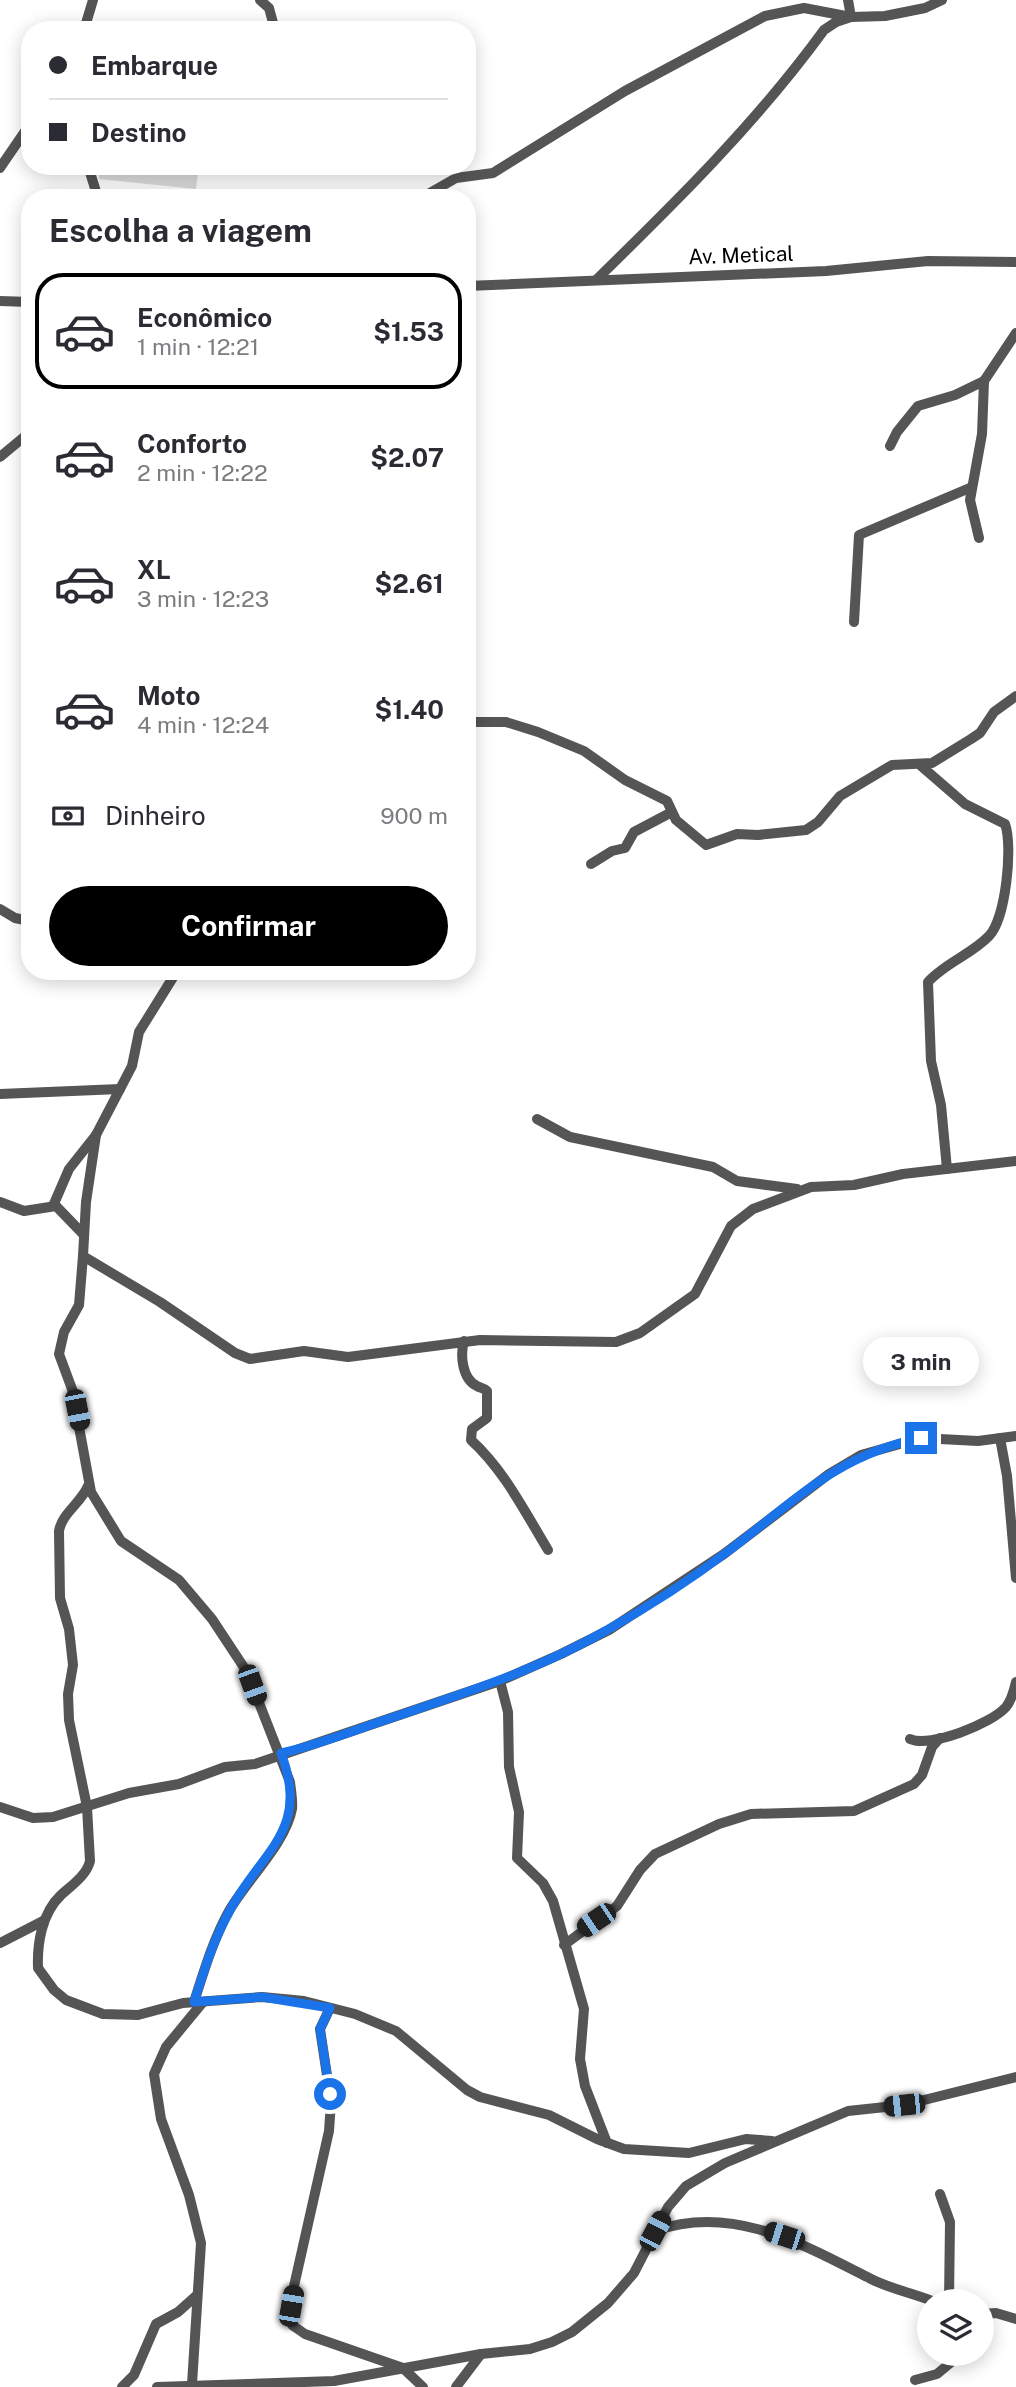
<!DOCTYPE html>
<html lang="pt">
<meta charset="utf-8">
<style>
body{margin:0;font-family:"Public Sans",sans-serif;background:#f7f7f7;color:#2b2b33;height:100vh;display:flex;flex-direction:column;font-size:26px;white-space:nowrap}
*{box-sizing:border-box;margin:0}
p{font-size:23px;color:#7c7c81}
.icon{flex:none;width:38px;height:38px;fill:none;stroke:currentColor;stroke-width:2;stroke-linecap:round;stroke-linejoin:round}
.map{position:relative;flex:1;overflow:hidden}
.details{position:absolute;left:21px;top:189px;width:455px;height:791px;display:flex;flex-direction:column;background:#fff;border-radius:28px;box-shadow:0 4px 18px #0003}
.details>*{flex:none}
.guide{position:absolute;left:21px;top:21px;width:455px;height:154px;border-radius:28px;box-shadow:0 4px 18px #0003;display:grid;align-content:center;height:154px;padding:0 28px;background:#fff}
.controls{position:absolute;left:917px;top:2289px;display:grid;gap:14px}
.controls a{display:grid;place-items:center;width:77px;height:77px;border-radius:50%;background:#fff;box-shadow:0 4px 18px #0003;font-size:35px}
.end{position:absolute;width:32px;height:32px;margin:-16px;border:9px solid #1a73e8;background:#fff;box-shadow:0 0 0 4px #fff}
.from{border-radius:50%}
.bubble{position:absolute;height:49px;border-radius:24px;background:#fff;box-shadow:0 4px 18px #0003;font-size:23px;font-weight:700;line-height:49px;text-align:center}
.car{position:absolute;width:21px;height:42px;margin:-21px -10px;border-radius:9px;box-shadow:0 0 5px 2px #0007;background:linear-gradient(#222 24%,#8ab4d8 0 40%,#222 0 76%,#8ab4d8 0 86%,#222 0)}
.guide b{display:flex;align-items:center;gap:24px;height:66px;font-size:26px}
.guide b+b{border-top:2px solid #e1e1e2}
.guide i{width:18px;height:18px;background:#2b2b33}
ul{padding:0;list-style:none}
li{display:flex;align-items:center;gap:21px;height:116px;margin:0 14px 10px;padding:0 14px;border:4px solid transparent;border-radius:28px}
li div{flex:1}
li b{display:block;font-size:26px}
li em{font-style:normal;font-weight:700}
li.on{border-color:#000}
li>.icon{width:63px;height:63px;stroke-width:1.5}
h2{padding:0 28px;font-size:32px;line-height:84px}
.pay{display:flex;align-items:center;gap:18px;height:77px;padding:0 28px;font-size:26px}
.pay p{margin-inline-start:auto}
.button{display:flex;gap:14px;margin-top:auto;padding:14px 28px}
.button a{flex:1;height:80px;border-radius:42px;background:#000;color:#fff;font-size:28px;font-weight:700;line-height:80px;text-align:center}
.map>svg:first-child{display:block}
</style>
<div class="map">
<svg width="1016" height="2387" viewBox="0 0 1016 2387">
<rect width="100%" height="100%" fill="#fff"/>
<polygon fill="#dcdcdc" points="100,166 199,166 196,189 99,179"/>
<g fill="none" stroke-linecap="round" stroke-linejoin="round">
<g stroke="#555" stroke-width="10">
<polyline points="260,0 269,8 275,30"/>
<polyline points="84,30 93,0"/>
<polyline points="88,166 98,198"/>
<polyline points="0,168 30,124"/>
<polyline points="421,198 456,178 493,173 625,91 765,16 804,8 851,17 885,16 925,8 942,0"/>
<path d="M596,280C677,201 757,122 824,30L836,22L851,17L848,0"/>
<polyline points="467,286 826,271 928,261 1016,262"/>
<polyline points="0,301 30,302"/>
<polyline points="890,446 897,432 918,406 955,395 984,381 1016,333"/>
<polyline points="0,457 30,432"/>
<polyline points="979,538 970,500 982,434 984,381"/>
<polyline points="854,622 859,535 972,487"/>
<polyline points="467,722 506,722 538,732 584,751 625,780 667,801 676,820 706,845 737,834 758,835 806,830 818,822 840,796 892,765 932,763 971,739 980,733 994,712 1016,696"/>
<path d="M920,765L965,804L1005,824C1013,845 1006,919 989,936C972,954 945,963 928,982L931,1061L941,1105L947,1169"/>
<polyline points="591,864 612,851 625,848 634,832 670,813"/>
<polyline points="0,909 15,918 30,921"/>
<polyline points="177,971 139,1032 132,1066 96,1135 86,1202 83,1256 160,1302 235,1353 250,1359 304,1351 348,1357 480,1340 616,1342 640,1333 695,1294 731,1226 753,1209 811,1187 854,1185 903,1174 1016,1161"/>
<polyline points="0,1094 120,1089"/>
<polyline points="537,1119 570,1137 713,1167 737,1181 797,1189"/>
<polyline points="0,1202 24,1211 56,1206 83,1234"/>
<polyline points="53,1206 69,1169 96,1135"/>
<path d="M83,1256L79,1305L64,1332L59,1354L72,1389L91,1492L121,1541L179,1580L212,1619L247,1672L290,1782C291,1791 293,1801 292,1809C286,1843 246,1881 229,1911C213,1940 204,1971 194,2002"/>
<path d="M464,1341C460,1355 462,1379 477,1386C480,1388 484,1388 487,1391V1418L472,1429L471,1440C504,1470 525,1512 548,1550"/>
<polyline points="1000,1438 1007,1476 1016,1578"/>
<path d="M88,1486C81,1503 62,1513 59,1531L60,1598L69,1629L73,1665L68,1694L69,1720L87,1807L90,1861C87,1875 71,1886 61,1895C42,1913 37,1943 38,1968L54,1990L66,2000L103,2014L138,2015L183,2003L262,1997L304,2001L355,2014L396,2031L467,2090L480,2097L549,2115L597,2139L624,2149L689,2153L746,2139L772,2141"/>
<polyline points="500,1681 508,1712 509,1767 519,1812 517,1858 543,1883 553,1901 584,2009 580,2059 585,2086 607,2143"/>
<path d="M910,1739C930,1748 991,1724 1006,1707C1012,1700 1014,1690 1016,1682"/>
<polyline points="0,1807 33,1818 53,1817 129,1793 179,1784 225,1767 255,1764 500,1681 561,1654 609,1630 724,1554 829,1474 861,1455 921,1438 978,1441 1016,1436"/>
<polyline points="0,1943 43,1921"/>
<polyline points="564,1945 617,1906 640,1870 655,1854 719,1824 751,1814 854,1811 914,1784 922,1775 932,1747 940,1738"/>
<polyline points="330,2008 320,2029 331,2102 329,2131 294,2286 291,2306 292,2325 305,2334 403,2368 423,2387"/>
<polyline points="940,2194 950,2222 949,2301"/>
<path d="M655,2231C732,2203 804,2245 871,2279C891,2289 912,2293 932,2301"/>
<polyline points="982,2314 996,2313 1016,2319"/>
<polyline points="915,2380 937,2374 961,2354"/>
<polyline points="192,2384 201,2243 189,2195 161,2119 154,2074 166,2047 203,2002"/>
<polyline points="122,2387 134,2375 156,2324 178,2312 196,2296"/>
<polyline points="157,2387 334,2381 481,2354 530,2349 552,2342 572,2332 608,2303 634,2273 668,2207 686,2186 725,2163 848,2111 904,2105 1016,2077"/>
<polyline points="456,2387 481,2354"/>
</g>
</g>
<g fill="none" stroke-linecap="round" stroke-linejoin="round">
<path stroke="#1a73e8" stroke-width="9" d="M330,2094L320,2029L330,2008L262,1997L194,2002C204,1971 213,1941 229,1912C261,1851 311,1831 281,1753C319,1745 354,1730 391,1718C465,1693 540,1669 607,1630C648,1607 690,1580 727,1552C794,1502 836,1455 921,1438"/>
</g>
<g text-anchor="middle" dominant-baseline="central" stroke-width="5" stroke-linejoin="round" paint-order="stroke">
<g font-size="21" fill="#000" stroke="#fff">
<text transform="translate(741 255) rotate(-2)">Av. Metical</text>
</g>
</g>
</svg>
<div class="controls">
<a><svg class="icon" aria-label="layers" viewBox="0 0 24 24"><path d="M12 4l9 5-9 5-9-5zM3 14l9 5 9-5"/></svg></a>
</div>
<i class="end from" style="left:330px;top:2094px"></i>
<i class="end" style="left:921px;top:1438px"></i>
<div class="bubble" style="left:863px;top:1337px;width:116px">3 min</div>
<i class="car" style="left:77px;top:1410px;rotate:169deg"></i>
<i class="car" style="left:252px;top:1685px;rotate:160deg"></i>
<i class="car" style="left:596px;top:1920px;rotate:236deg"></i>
<i class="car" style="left:904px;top:2105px;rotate:264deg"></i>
<i class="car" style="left:655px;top:2231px;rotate:28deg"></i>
<i class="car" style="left:784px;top:2236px;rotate:288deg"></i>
<i class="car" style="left:291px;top:2306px;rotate:10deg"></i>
<div class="guide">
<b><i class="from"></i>Embarque</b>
<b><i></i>Destino</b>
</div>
<section class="details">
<h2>Escolha a viagem</h2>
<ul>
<li class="on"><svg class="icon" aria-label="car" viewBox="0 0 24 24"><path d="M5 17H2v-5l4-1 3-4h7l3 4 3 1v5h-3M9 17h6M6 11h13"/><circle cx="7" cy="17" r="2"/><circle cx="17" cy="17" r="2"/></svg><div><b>Econômico</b><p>1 min · 12:21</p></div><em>$1.53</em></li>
<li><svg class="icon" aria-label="car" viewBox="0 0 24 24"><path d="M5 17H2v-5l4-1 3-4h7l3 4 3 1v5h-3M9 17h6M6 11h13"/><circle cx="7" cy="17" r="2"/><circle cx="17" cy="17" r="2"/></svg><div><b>Conforto</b><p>2 min · 12:22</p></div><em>$2.07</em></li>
<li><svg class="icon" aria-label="car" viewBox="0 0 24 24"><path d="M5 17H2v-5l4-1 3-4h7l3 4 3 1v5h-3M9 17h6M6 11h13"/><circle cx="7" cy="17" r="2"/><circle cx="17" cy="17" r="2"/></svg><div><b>XL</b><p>3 min · 12:23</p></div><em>$2.61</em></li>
<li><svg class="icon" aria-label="car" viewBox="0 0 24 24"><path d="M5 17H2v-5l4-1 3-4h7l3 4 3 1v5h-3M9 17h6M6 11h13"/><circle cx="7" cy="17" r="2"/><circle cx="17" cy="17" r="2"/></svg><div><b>Moto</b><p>4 min · 12:24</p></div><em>$1.40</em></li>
</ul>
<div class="pay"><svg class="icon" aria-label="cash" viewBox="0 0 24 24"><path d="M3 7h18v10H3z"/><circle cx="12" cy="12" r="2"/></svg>Dinheiro<p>900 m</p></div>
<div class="button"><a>Confirmar</a></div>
</section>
</div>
